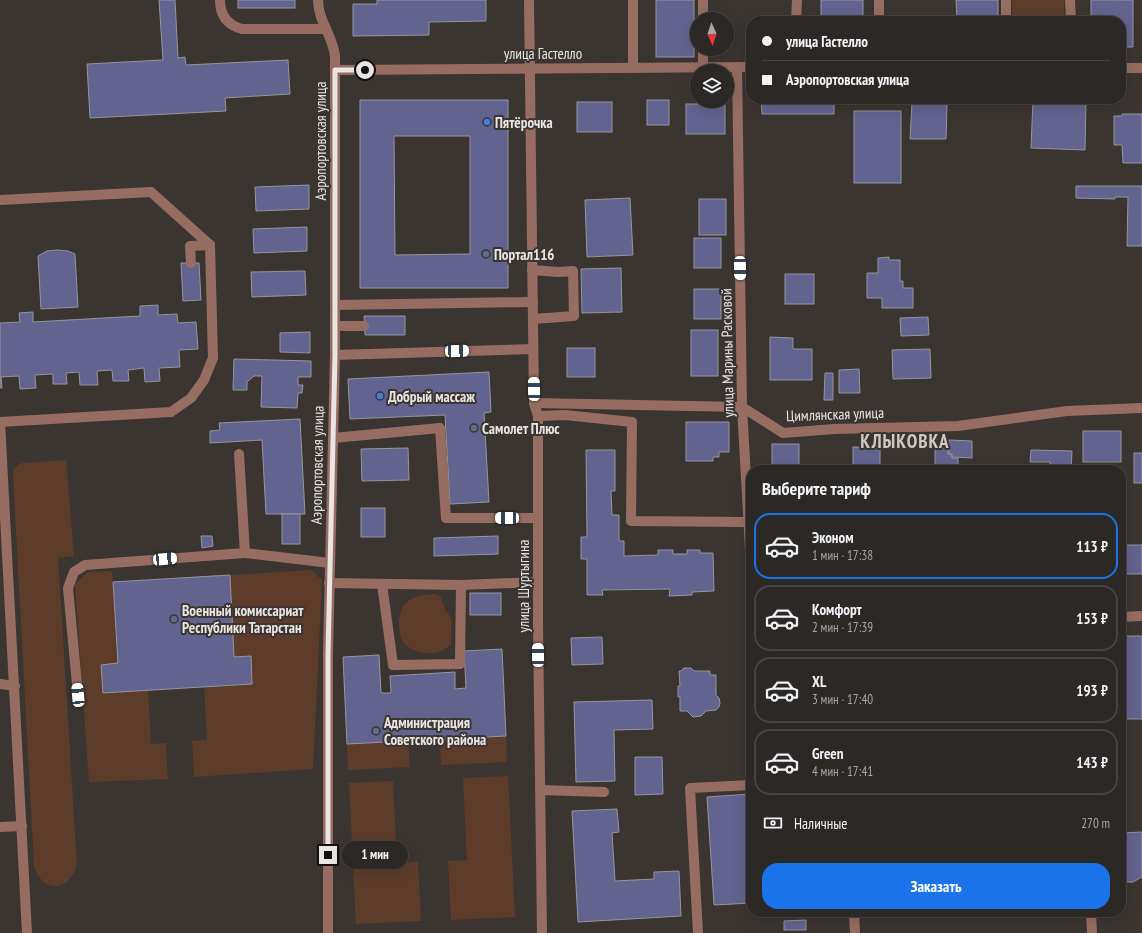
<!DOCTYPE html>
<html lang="ru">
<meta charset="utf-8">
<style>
body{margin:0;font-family:"PT Sans Narrow",sans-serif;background:#383432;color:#f1f3f6;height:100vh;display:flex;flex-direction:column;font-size:15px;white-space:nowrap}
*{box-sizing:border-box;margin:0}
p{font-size:13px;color:#a6a6a7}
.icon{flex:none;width:22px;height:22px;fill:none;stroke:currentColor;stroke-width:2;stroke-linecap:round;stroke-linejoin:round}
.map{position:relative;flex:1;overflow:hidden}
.panel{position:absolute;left:746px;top:465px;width:380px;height:452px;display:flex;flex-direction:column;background:#2c2826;border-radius:16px;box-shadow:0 4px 16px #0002,0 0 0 1px #484443}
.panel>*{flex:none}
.hud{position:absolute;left:746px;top:16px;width:380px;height:88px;border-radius:16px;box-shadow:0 4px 16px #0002,0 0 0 1px #484443;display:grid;align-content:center;height:88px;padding:0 16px;background:#2c2826}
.needle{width:26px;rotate:177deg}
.fabs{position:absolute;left:690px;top:12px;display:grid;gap:8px}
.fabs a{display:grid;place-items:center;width:44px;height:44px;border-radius:50%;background:#2c2826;box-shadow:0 4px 16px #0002,0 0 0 1px #484443;font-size:20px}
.end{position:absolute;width:18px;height:18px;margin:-9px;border:5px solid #e9e5e3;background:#111;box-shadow:0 0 0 2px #111}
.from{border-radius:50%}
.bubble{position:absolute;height:28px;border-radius:14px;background:#2c2826;box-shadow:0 4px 16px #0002,0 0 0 1px #484443;font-size:13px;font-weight:700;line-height:28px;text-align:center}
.car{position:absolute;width:12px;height:24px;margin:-12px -6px;border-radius:5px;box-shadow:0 0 3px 1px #0007;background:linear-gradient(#fff 24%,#345 0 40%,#fff 0 76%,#345 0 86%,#fff 0)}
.hud b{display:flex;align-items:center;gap:14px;height:38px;font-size:15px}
.hud b+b{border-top:1px solid #484443}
.hud i{width:10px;height:10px;background:#f1f3f6}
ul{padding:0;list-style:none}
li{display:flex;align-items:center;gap:12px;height:66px;margin:0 8px 6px;padding:0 8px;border:2px solid #484443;border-radius:16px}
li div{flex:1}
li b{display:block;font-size:15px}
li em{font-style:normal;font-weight:700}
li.active{border-color:#1a73e8}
li>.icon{width:36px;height:36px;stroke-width:1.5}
h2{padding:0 16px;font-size:18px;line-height:48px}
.pay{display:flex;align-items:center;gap:10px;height:44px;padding:0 16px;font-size:15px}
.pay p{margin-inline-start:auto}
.action{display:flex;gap:8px;margin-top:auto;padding:8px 16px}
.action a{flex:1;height:46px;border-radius:16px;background:#1a73e8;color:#fff;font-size:16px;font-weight:700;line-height:46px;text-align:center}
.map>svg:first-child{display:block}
</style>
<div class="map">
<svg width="1142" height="933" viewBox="0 0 1142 933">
<rect width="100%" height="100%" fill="#3b3532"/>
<g fill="#5d3c2a">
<polygon points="1012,0 1064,0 1064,21 1013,21"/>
<path d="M66,460L74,556L58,558L77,864C70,892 42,894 34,866L13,475C14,468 16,465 23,463Z"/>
<polygon points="312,570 322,580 313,769 194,777 192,741 207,740 204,687 252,684 251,656 234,657 230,575"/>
<polygon points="112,571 118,663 101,665 103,693 148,690 151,744 166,743 168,779 89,782 75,584 88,572"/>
<path d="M435,594L440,596L445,609L452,620L451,644C448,647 445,650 441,651C431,656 411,652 404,643C400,638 399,631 399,625C399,600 413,595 435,594Z"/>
<polygon points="506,736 507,762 441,765 440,740"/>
<polygon points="408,741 410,767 348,770 347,744"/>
<polygon points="508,776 515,917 451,920 448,861 467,860 463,778"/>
<polygon points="393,781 397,863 418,862 421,921 356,924 349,783"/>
</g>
<g fill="#63638f" stroke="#96969d" fill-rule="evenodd">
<polygon points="159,0 175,0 178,58 185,57 186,65 288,60 290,94 225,98 226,111 90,118 87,64 163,60"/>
<rect x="238" y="0" width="57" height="8"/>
<polygon points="377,0 486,0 486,21 429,22 429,35 353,36 353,4 377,4"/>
<rect x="656" y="0" width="38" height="57"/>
<rect x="821" y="0" width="42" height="21"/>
<polygon points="956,0 998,0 998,21 957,21"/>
<polygon points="1091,0 1133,0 1133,47 1121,47 1121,21 1091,21"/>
<polygon points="761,99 834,99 834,114 762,114"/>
<path d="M360,100H508V288H360ZM394,136H470V254L395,255Z"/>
<rect x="647" y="100" width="22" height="25"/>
<polygon points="1033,100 1086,102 1085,150 1031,148"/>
<rect x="577" y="102" width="35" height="30"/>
<polygon points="912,103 947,104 946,139 910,139"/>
<rect x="686" y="104" width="39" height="30"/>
<rect x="854" y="111" width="47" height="72"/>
<polygon points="1122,114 1142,114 1142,163 1123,163 1122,145 1114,145 1114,116 1122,116"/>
<polygon points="309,185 309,209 256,211 255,187"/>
<polygon points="1076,186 1142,186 1142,246 1127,246 1128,197 1115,197 1115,199 1076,198"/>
<polygon points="630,198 633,255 587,257 585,200"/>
<rect x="699" y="199" width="27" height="36"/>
<polygon points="307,227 307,251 254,253 253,229"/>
<rect x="694" y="238" width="27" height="30"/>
<polygon points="57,250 68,251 75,254 78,307 41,309 38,256 47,251"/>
<polygon points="889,257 889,260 900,260 900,281 903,281 903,288 913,288 913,308 882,308 882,298 867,298 867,273 878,273 878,258"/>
<polygon points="181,263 199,263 201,300 183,301"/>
<polygon points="621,268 622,312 582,313 581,269"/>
<polygon points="305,271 306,295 252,297 251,272"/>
<rect x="785" y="274" width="29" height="30"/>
<rect x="694" y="289" width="27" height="30"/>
<polygon points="158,305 158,315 177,314 178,323 196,322 198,349 179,350 180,367 159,368 160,381 145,382 144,368 128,370 129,381 113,381 112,370 97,371 98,385 80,385 79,372 66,373 67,384 53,384 53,374 35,375 36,388 20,389 19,376 1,377 2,388 0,388 0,323 20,322 19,313 33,312 33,322 140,316 140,306"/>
<polygon points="364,316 405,316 405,335 365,335"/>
<polygon points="928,317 929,335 901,336 900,318"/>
<rect x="691" y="330" width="27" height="46"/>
<polygon points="310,332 310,353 280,352 280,333"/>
<polygon points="770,337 793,338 793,349 812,349 812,380 770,380"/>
<rect x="567" y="348" width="28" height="29"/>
<polygon points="930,349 931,378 893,379 892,350"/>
<polygon points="234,359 311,361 311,377 298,377 298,385 303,385 302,393 298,393 297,408 261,407 262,376 254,376 247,382 247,390 233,390"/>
<polygon points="859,369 860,393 839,393 839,370"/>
<polygon points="489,372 491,412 484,413 489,502 450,504 445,415 350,419 348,379"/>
<polygon points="825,373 833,373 833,400 824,400"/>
<polygon points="300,419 305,514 266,514 262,440 210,443 210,431 220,430 219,423"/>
<polygon points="686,422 729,422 729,452 719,452 719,457 713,457 713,461 686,461"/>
<rect x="1083" y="431" width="38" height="31"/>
<polygon points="942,440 948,440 948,454 952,454 952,458 958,458 958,470 935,470 935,447 941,447"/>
<polygon points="949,440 972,441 972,458 952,457 952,454 949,454"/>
<rect x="772" y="444" width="27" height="26"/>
<rect x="853" y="447" width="27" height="23"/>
<polygon points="408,448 409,480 362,481 361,449"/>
<polygon points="586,450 615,450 615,491 611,491 612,515 619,515 619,541 624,541 624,556 658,555 658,550 673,550 673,554 687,554 687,550 700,550 700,553 713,553 714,591 692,592 692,595 669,596 670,589 602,590 603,595 587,595 587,559 581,559 581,537 587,537"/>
<polygon points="1031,450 1072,451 1071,470 1050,470 1050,462 1030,462"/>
<rect x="1134" y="453" width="8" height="30"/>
<rect x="361" y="508" width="24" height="29"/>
<rect x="282" y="514" width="18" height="30"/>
<polygon points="201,536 212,536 213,546 202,548"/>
<polygon points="498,536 498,554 434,556 434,538"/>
<rect x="1121" y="545" width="21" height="29"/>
<polygon points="230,575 234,657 251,656 252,684 103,693 101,665 118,663 113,582"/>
<rect x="470" y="593" width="31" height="22"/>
<rect x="1121" y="636" width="21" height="83"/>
<polygon points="602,637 603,664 572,665 571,638"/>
<polygon points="502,649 506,736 347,744 343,657 379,655 381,693 391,693 390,676 455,672 455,689 466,688 464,651"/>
<polygon points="684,668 691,668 694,671 710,671 710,675 716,675 716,695 719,698 720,703 719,707 716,710 706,711 701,716 693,717 687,711 680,711 680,697 678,697 678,686 680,686 679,671 681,671"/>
<polygon points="652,700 653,729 614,730 615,781 576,782 574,702"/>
<polygon points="635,757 662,757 663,794 635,795"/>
<polygon points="750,794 751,903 714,905 707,797"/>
<polygon points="617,809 619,832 612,833 615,881 654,879 654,872 679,871 681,916 578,922 572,811"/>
<polygon points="1142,832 1142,877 1133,882 1121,882 1121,833"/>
<polygon points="806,920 806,930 784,930 784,921"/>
</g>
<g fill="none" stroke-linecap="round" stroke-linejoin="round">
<g stroke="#976d61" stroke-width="10">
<path d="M220,0C220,15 227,25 242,29H326"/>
<path d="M318,0C318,21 333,36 335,56V355L328,654V933"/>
<polyline points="529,0 534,403 538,416 538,625 542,933"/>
<polyline points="633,0 633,67"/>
<polyline points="703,0 703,19"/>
<polyline points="879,0 879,21"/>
<polyline points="1006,0 1006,21"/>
<polyline points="1070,0 1071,21"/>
<polyline points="796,21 797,0"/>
<polyline points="703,49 703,67"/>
<polyline points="737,67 742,407 751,567"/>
<polyline points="1121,68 1142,68"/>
<polyline points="335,70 751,67"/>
<polyline points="0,200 151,192 210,245 213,358 204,380 191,398 171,412 0,422"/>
<polyline points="191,263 190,246 210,245"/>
<polyline points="532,270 558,272 573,271 574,316 533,319"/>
<polyline points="335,305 533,302"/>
<polyline points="335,326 364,326"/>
<polyline points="335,355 533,349"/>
<polyline points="534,403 742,407 783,433 834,429 958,426 1067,411 1142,408"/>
<polyline points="538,416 565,415 632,422 631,521 748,522"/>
<polyline points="0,422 27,933"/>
<polyline points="333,438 440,428 446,518 538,518"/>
<polyline points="239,454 245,553 330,563"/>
<polyline points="329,583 461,585 538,582"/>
<polyline points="382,584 393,665 460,664 461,585"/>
<polyline points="1121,617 1142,616"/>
<polyline points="0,684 15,686"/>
<polyline points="78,695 68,588 74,572 85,565 245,553"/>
<polyline points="540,790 604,792"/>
<polyline points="0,827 22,826"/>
<polyline points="854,912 855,933"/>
<polyline points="1091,912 1092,933"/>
<polyline points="698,933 690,788 751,785"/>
</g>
</g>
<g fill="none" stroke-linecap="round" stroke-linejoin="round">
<polyline stroke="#e9e5e3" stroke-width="5" points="328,855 328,654 335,355 335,70 365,70"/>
</g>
<g fill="#3f7fe0" stroke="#3b3532" stroke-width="1.5">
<circle cx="487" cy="122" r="4"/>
<circle cx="380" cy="396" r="4"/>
</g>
<g fill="#5c6f8a" stroke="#3b3532" stroke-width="1.5">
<circle cx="486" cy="254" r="4"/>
<circle cx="474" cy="428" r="4"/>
<circle cx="174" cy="619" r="4"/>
<circle cx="376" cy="731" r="4"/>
</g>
<g text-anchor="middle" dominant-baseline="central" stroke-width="4" stroke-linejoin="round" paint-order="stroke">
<g font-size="15" fill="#e9e5e3" stroke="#3b3532">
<text x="543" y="53">улица Гастелло</text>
<text transform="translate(320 141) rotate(-90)">Аэропортовская улица</text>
<text transform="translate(727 353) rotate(-91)">улица Марины Расковой</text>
<text transform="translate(835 414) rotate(-2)">Цимлянская улица</text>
<text transform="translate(317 465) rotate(-89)">Аэропортовская улица</text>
<text transform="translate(523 586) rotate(-90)">улица Шуртыгина</text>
</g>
<g font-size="15" font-weight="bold" fill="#e9e5e3" stroke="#3b3532" text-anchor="start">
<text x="495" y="122">Пятёрочка</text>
<text x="494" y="254">Портал116</text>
<text x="388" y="396">Добрый массаж</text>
<text x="482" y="428">Самолет Плюс</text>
<text x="182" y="610">Военный комиссариат<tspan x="182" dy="17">Республики Татарстан</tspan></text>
<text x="384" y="722">Администрация<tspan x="384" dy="17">Советского района</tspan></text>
</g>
<g font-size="19" font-weight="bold" letter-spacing="1" fill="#cfc8c4" stroke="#3b3532">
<text x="905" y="441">КЛЫКОВКА</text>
</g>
</g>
</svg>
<div class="fabs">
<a><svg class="needle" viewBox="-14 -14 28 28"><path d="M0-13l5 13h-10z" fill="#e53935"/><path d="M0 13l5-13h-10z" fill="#a6a6a7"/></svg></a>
<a><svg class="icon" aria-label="layers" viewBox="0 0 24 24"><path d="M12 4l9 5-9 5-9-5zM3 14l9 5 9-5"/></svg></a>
</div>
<i class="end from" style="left:365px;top:70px"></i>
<i class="end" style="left:328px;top:855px"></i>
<div class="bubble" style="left:342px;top:841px;width:66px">1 мин</div>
<i class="car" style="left:740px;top:268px;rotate:179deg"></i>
<i class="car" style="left:457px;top:351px;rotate:88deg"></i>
<i class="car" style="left:534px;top:389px;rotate:359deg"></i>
<i class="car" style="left:507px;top:518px;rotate:270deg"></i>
<i class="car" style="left:165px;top:559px;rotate:85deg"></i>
<i class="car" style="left:538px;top:655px;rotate:359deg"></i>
<i class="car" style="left:78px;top:695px;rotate:355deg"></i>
<div class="hud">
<b><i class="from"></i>улица Гастелло</b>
<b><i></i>Аэропортовская улица</b>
</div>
<section class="panel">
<h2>Выберите тариф</h2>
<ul>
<li class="active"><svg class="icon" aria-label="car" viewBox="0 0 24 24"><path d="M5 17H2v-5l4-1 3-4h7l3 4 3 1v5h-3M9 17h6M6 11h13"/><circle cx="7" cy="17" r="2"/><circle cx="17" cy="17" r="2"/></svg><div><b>Эконом</b><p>1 мин · 17:38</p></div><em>113 ₽</em></li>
<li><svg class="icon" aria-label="car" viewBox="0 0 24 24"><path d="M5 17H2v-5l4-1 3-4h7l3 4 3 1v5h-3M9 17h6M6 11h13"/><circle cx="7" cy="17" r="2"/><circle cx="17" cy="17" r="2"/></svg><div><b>Комфорт</b><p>2 мин · 17:39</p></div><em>153 ₽</em></li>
<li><svg class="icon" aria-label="car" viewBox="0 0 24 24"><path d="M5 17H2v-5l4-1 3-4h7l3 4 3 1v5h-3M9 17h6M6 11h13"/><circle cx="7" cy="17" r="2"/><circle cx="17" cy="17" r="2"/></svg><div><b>XL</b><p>3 мин · 17:40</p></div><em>193 ₽</em></li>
<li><svg class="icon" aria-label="car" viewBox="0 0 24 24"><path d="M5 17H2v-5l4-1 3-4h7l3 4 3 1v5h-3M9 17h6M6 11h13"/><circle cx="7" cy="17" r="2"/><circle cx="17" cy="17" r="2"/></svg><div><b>Green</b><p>4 мин · 17:41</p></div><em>143 ₽</em></li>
</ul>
<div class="pay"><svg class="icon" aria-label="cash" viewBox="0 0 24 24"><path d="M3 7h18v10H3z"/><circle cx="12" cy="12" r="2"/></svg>Наличные<p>270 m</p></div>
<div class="action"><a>Заказать</a></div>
</section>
</div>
